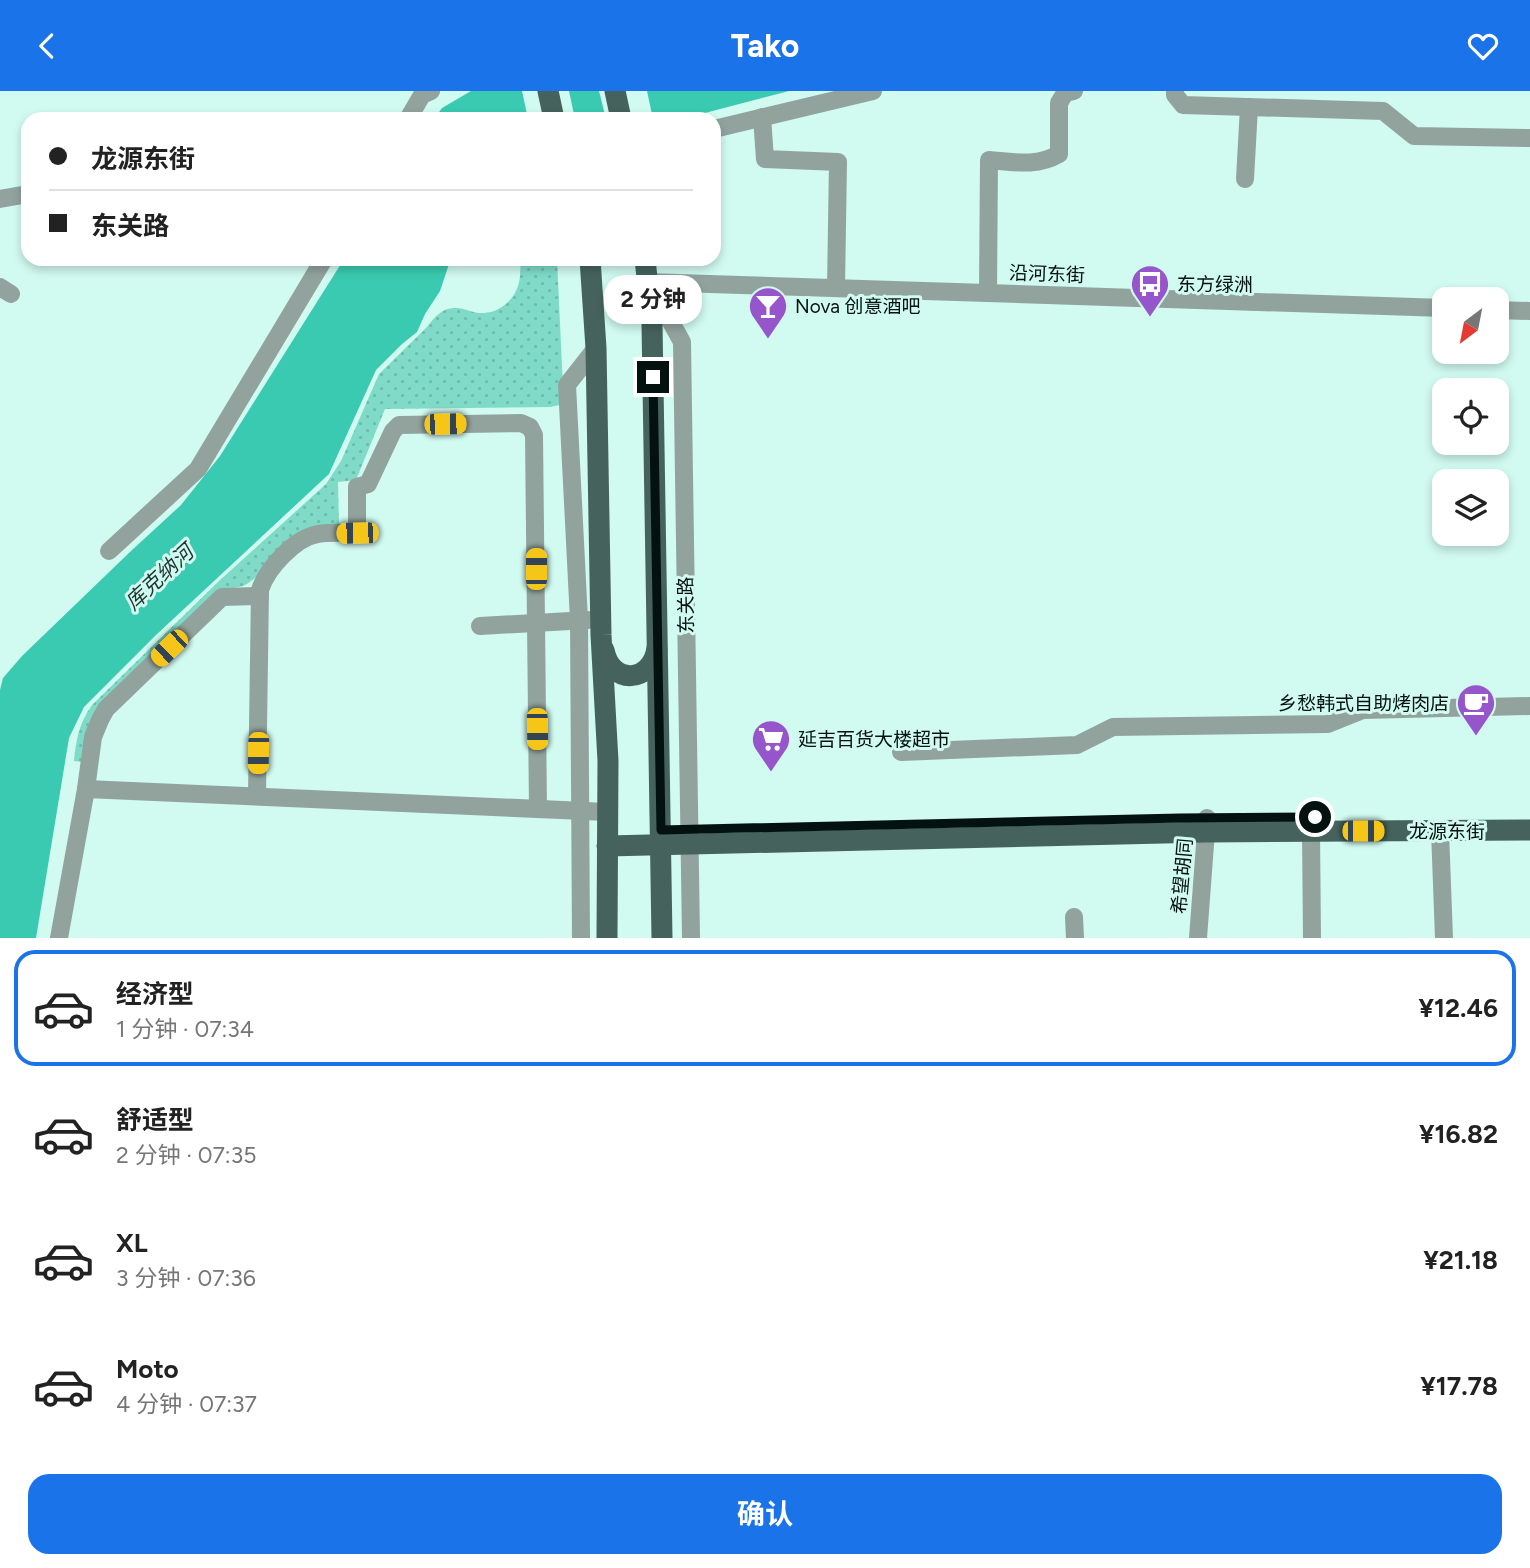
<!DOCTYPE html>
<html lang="zh">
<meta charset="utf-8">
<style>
body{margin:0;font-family:Figtree,"Noto Sans SC",sans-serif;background:#f2f2f2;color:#222;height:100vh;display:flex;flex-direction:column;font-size:26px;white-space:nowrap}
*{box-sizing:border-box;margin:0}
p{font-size:23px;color:#767676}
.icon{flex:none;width:38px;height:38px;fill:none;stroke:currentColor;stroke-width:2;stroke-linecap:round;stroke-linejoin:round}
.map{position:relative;height:847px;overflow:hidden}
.sheet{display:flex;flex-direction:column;background:#fff;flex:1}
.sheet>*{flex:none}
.hud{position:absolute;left:21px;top:21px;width:700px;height:154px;border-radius:21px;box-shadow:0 4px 10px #0003;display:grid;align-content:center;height:154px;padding:0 28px;background:#fff}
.needle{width:46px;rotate:212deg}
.fabs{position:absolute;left:1432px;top:196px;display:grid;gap:14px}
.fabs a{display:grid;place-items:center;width:77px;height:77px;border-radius:14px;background:#fff;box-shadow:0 4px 10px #0003;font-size:35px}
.end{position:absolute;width:32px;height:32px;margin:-16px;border:9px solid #04120f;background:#fff;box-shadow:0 0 0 4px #fff}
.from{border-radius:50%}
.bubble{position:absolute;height:49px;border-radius:21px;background:#fff;box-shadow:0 4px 10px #0003;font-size:23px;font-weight:700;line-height:49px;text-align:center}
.car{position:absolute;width:21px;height:42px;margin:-21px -10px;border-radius:9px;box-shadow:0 0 5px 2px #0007;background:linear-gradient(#f5c518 24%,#345 0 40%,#f5c518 0 76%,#345 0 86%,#f5c518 0)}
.hud b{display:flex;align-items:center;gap:24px;height:66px;font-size:26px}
.hud b+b{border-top:2px solid #e0e0e0}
.hud i{width:18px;height:18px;background:#222}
ul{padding:12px 0 0;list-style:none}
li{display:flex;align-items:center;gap:21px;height:116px;margin:0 14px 10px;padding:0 14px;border:4px solid transparent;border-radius:21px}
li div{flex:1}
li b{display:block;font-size:26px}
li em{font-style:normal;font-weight:700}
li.current{border-color:#1a73e8}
li>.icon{width:63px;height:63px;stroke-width:1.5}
.primary-button{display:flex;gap:14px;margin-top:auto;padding:14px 28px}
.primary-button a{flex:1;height:80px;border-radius:21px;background:#1a73e8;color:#fff;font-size:28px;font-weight:700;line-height:80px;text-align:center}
header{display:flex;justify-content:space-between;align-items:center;height:91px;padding:0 28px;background:#1a73e8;color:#fff;font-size:32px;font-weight:700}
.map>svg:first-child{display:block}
</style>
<header><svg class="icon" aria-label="back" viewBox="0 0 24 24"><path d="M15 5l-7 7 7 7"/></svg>Tako<svg class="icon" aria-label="heart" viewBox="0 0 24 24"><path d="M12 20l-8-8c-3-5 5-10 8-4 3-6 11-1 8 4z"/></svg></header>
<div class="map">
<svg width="1530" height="847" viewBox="0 0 1530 847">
<defs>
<pattern id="park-dots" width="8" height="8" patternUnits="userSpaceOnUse" patternTransform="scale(1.75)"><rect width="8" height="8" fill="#7fdbc8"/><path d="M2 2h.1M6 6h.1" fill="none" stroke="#6cbbab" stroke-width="1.8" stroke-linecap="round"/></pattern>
</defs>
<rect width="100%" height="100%" fill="#d1faf0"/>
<path fill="url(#park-dots)" d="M521,168H557L563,297L560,314L550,316L385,318L356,389L338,391L339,434L260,482C247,495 242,497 224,497L98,618C86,635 85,651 82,671L74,670C76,649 79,632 92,614L220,489L326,393L341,370L379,283L428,235C434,226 443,217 454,217C463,216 472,222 481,222C497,223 513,211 518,195C521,187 520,176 521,168Z"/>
<g fill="#3acab1">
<polygon points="471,0 789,0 682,28 434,28 442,17"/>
<polygon points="344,168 448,168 449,173 440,200 425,223 417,241 402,253 376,279 329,383 156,544 84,616 69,647 36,847 0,847 0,599 3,587 22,565 131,460 181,414 220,365"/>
</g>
<g fill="#d1faf0">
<polygon points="522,0 569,0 575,28 528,28"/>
<polygon points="599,0 647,0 653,28 606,28"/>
</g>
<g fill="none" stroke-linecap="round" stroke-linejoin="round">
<g stroke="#92a39e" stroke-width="18">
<polyline points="1175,0 1175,4 1183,14 1383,20 1414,45 1530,47"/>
<polyline points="762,26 765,68 838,71 836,197"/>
<polyline points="408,28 422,4 431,0"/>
<polyline points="714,38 873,0"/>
<polyline points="1245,88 1249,16"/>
<polyline points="0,108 28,103"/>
<polyline points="648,191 1444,217"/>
<polyline points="649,191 682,251 691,847"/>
<polyline points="0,196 11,203"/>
<path d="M988,202L989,69C1013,71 1037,76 1059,63V12L1065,2L1074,0"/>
<polyline points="1496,219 1530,220"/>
<polyline points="109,460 198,378 324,168"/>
<polyline points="480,535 588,529"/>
<polyline points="901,661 1077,654 1113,636 1328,633 1363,619 1530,615"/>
<polyline points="86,698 607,721"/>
<path d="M257,705L260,499C267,477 295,447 318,443C330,441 344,442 357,442V396L368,393L393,340L399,334L521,332L530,336L534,344L538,718"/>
<polyline points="1311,740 1312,847"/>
<polyline points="1440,740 1444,847"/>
<polyline points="1074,826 1075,847"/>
<polyline points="59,847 86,698 93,646 100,629 106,618 222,506 260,505"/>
<polyline points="581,847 579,529 567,294 596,257"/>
<polyline points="1198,847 1207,727"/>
</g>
<g stroke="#45635c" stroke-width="21">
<polyline points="548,0 554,28"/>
<polyline points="615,0 621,28"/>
<polyline points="590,168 596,257 601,544 608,670 607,847"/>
<polyline points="645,168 652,233 662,847"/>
<path d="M604,559C611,595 652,592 657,557"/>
<polyline points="607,755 1206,741 1530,739"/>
</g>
</g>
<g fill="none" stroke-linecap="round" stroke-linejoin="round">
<polyline stroke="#04120f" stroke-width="9" points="653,286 661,739 1180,727 1315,726"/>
</g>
<defs>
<g id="bus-pin" transform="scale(2.0125)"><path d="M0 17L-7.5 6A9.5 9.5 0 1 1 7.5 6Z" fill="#9655ca" stroke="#d1faf0"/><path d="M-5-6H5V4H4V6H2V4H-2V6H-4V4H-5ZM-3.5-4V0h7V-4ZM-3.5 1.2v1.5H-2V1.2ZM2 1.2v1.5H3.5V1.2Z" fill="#fff"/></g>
<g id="bar-pin" transform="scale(2.0125)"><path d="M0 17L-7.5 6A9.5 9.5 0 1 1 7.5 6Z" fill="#9655ca" stroke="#d1faf0"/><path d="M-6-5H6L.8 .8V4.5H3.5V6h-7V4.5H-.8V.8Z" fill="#fff"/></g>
<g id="cafe-pin" transform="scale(2.0125)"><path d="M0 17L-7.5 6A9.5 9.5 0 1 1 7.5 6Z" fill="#9655ca" stroke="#d1faf0"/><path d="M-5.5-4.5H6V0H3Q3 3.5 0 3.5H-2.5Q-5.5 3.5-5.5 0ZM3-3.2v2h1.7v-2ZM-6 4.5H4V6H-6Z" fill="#fff"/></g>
<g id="supermarket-pin" transform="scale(2.0125)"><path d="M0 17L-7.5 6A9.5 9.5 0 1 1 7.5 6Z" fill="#9655ca" stroke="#d1faf0"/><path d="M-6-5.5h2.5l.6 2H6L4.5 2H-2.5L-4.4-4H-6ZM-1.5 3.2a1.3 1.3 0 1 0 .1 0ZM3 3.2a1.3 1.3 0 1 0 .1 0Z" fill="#fff"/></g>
</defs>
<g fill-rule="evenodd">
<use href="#bus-pin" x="1150" y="193"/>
<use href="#bar-pin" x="768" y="215"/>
<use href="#cafe-pin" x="1476" y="612"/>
<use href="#supermarket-pin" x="771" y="648"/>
</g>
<g text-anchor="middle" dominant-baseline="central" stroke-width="6" stroke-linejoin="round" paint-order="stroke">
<g font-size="19" fill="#04120f" stroke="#d1faf0">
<text transform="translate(1047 183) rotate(2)">沿河东街</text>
<text transform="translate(686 514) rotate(-91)">东关路</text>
<text x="1447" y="740">龙源东街</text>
<text transform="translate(1182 785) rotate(-85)">希望胡同</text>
</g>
<g font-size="19" fill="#04120f" stroke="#d1faf0" text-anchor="start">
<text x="1177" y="193">东方绿洲</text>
<text x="795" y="215">Nova 创意酒吧</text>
<text x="1449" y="612" text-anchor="end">乡愁韩式自助烤肉店</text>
<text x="798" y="648">延吉百货大楼超市</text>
</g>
<g font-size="21" font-style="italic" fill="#1d3530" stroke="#d1faf0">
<text transform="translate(159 486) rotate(-43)">库克纳河</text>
</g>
</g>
</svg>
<div class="fabs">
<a><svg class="needle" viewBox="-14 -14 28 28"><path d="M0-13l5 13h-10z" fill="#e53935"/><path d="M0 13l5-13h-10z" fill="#767676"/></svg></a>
<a><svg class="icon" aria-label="locate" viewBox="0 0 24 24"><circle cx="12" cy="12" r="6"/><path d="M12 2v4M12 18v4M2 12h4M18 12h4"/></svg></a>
<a><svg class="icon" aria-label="layers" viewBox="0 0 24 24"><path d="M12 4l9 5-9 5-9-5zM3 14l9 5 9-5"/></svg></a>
</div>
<i class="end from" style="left:1315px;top:726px"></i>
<i class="end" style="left:653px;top:286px"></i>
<div class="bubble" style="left:604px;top:184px;width:98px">2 分钟</div>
<i class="car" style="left:445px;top:333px;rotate:89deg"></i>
<i class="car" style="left:357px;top:442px;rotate:269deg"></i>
<i class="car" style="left:536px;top:478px;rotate:0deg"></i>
<i class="car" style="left:169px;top:557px;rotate:226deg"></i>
<i class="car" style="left:537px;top:638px;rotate:179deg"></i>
<i class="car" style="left:258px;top:662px;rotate:181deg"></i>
<i class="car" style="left:1363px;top:740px;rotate:90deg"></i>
<div class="hud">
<b><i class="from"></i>龙源东街</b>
<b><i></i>东关路</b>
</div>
</div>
<section class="sheet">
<ul>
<li class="current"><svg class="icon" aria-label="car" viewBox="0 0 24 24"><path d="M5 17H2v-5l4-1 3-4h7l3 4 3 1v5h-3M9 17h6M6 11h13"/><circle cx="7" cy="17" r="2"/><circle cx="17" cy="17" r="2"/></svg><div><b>经济型</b><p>1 分钟 · 07:34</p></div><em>¥12.46</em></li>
<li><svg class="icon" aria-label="car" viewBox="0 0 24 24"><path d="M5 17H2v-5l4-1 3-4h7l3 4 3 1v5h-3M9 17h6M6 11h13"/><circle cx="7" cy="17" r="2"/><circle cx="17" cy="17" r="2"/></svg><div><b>舒适型</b><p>2 分钟 · 07:35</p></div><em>¥16.82</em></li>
<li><svg class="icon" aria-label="car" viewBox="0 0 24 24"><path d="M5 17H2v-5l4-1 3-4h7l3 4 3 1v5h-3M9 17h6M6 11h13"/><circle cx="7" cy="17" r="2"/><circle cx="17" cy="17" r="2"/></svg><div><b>XL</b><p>3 分钟 · 07:36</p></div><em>¥21.18</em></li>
<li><svg class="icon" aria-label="car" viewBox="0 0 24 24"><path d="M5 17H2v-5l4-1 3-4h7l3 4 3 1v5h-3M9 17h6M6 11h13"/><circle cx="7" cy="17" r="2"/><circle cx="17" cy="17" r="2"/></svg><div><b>Moto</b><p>4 分钟 · 07:37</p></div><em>¥17.78</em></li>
</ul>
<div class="primary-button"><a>确认</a></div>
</section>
